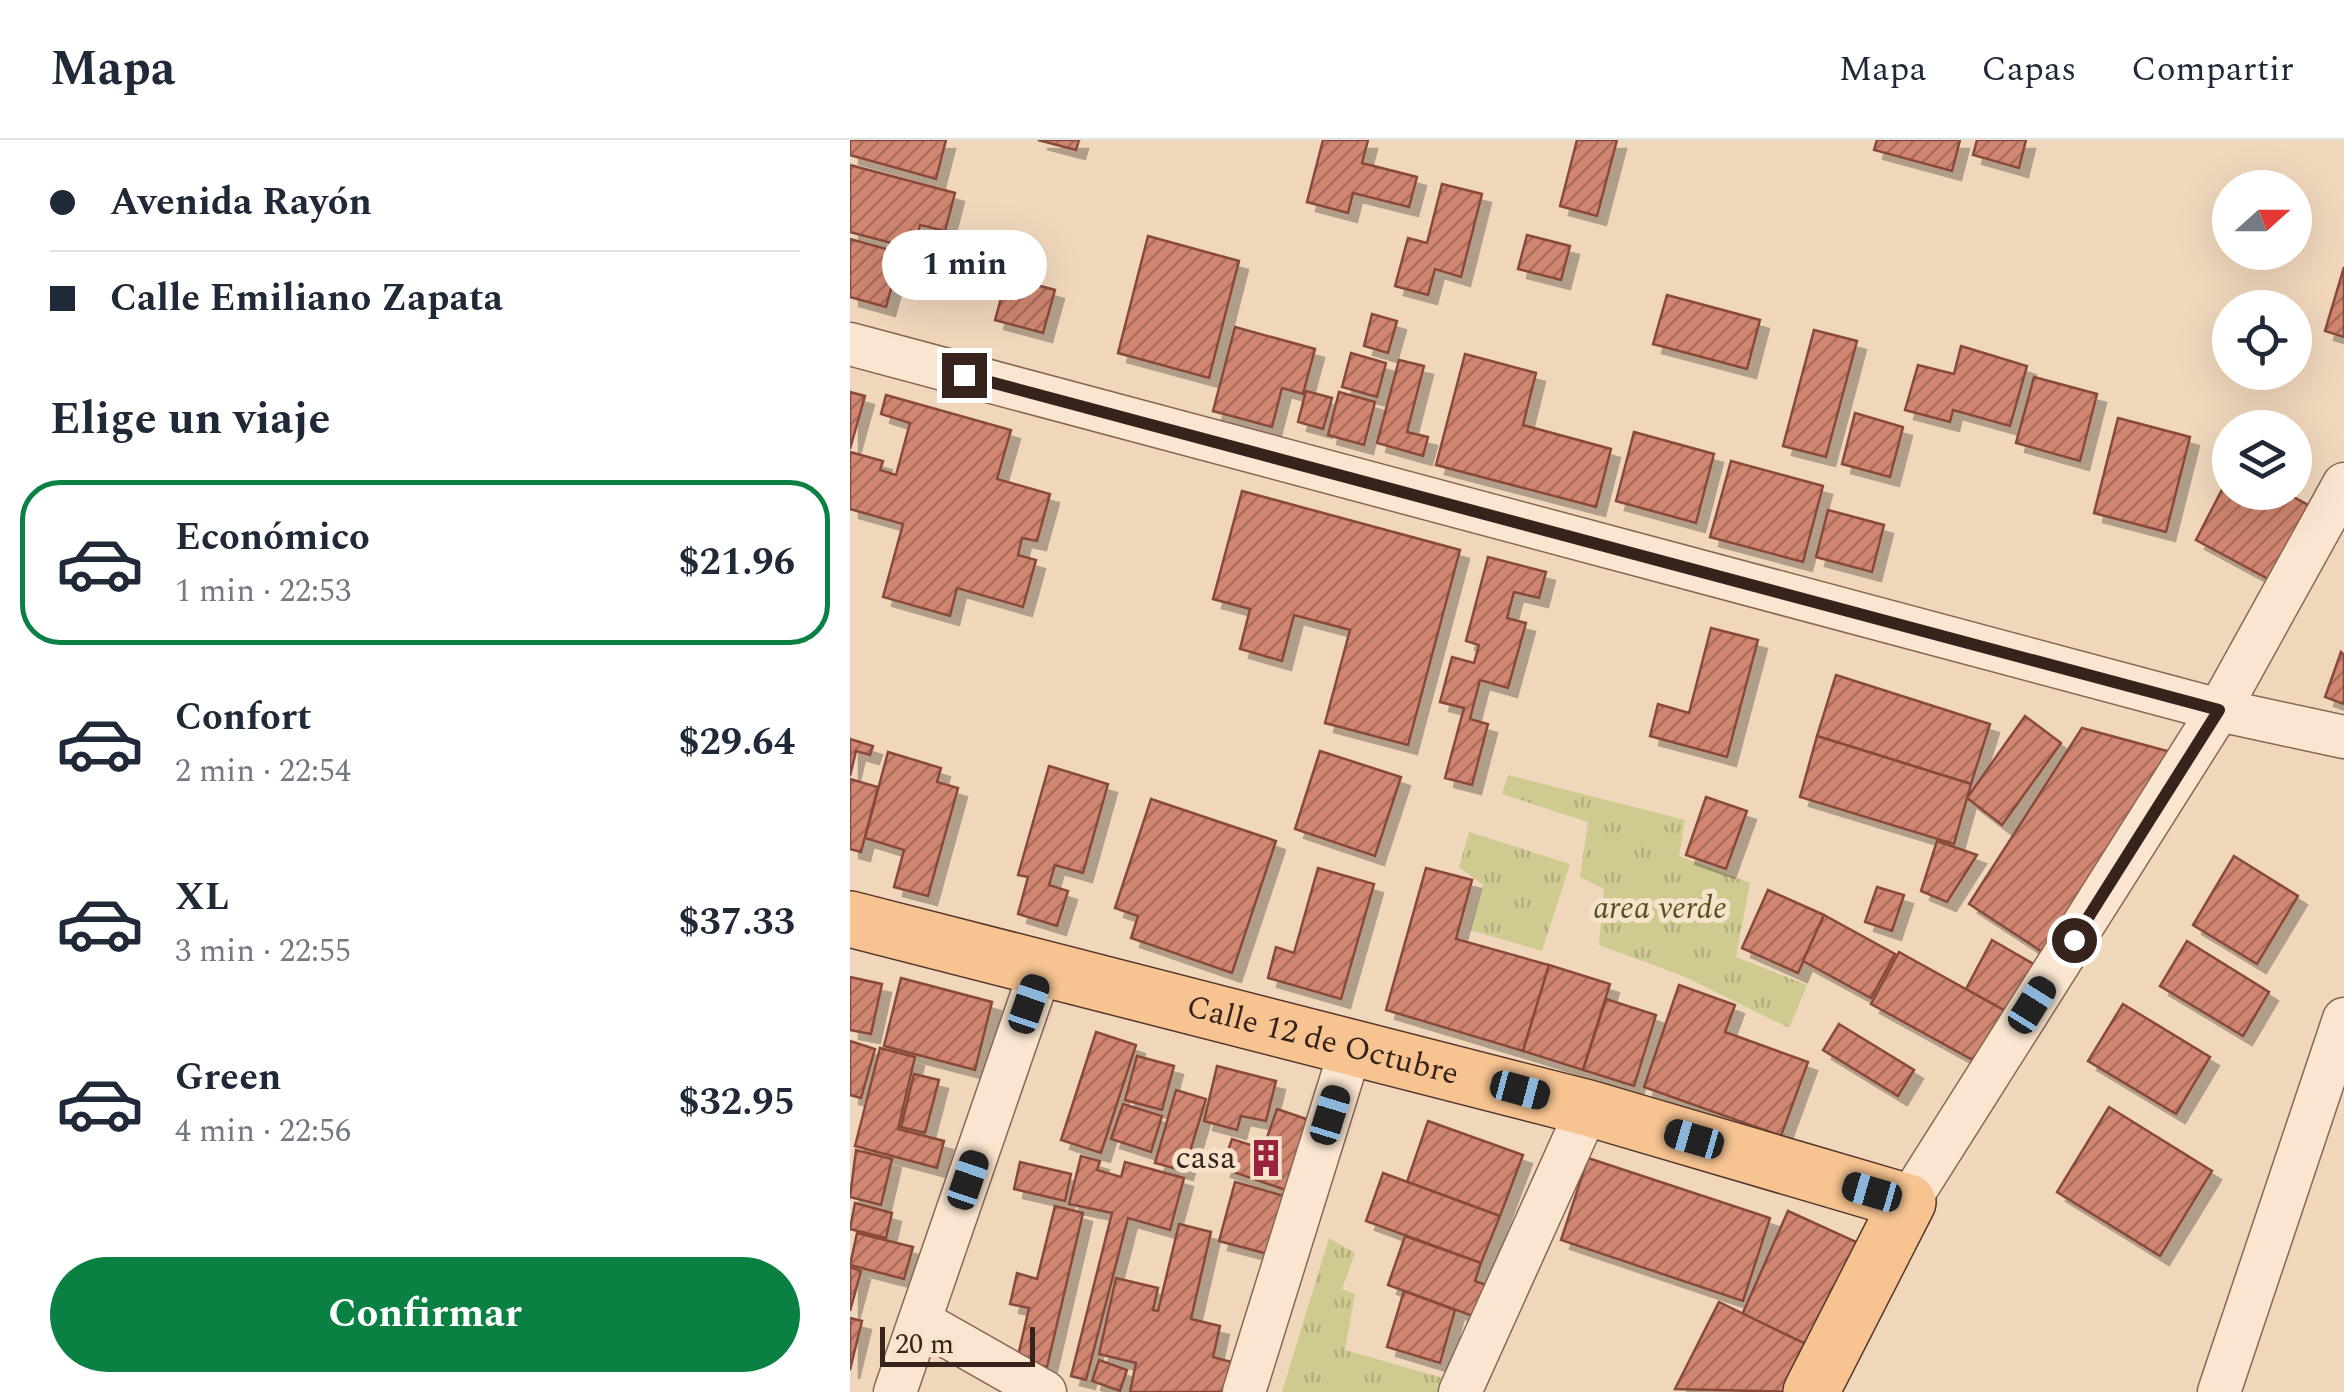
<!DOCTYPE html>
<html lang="es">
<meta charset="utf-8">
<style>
body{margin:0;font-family:Spectral,serif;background:#f2f2f3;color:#1f2937;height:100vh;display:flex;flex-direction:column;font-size:38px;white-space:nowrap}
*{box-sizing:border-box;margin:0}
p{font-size:32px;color:#747a83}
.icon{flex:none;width:55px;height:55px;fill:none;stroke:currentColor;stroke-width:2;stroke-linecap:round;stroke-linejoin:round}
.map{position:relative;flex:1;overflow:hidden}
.panel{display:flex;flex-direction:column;background:#fff;width:850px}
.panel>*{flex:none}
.banner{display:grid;align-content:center;height:220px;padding:0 50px;background:#fff}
.needle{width:65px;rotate:69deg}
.buttons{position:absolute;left:1362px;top:30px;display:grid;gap:20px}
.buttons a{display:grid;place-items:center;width:100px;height:100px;border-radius:50%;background:#fff;box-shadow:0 10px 40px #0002;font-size:50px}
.scale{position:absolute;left:30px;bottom:25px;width:155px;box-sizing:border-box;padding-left:10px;border:5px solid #36231b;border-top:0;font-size:28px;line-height:35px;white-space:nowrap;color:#36231b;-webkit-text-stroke:8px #f7e2cc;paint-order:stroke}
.end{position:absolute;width:45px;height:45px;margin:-22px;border:12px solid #36231b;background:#fff;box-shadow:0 0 0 5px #fff}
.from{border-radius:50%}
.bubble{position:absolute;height:70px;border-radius:35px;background:#fff;box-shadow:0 10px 40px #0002;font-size:32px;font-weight:700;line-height:70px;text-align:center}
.car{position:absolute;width:30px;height:60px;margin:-30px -15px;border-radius:12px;box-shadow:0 0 8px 2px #0007;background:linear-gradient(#222 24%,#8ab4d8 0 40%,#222 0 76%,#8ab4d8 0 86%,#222 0)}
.banner b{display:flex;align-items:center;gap:35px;height:95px;font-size:38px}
.banner b+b{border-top:2px solid #e0e1e3}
.banner i{width:25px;height:25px;background:#1f2937}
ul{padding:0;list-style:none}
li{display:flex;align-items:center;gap:30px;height:165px;margin:0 20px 15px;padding:0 30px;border:5px solid transparent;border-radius:40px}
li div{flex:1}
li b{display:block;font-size:38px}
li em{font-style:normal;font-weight:700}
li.current{border-color:#0b8043}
li>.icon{width:90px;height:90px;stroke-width:1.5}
h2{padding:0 50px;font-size:45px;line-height:120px}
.primary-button{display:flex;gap:20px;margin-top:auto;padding:20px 50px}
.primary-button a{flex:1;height:115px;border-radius:60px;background:#0b8043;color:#fff;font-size:40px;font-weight:700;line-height:115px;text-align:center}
header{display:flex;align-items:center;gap:60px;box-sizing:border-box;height:140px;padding:0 50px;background:#fff;border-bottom:2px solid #e0e1e3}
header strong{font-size:48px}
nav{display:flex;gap:55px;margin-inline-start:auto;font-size:35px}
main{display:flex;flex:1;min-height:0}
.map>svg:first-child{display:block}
</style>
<header>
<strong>Mapa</strong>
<nav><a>Mapa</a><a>Capas</a><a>Compartir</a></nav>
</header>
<main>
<section class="panel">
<div class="banner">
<b><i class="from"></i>Avenida Rayón</b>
<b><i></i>Calle Emiliano Zapata</b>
</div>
<h2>Elige un viaje</h2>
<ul>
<li class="current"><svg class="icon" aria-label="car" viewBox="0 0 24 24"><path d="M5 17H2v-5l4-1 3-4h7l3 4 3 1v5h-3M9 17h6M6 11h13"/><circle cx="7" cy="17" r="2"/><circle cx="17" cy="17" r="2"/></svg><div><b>Económico</b><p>1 min · 22:53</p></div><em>$21.96</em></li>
<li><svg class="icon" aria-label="car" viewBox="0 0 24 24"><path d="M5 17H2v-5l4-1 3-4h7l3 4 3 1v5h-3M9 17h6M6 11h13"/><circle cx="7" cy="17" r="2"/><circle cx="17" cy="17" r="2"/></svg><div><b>Confort</b><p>2 min · 22:54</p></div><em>$29.64</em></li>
<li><svg class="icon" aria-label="car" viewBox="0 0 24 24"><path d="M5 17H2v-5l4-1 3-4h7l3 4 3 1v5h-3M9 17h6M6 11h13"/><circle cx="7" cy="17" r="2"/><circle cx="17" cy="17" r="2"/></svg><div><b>XL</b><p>3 min · 22:55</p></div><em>$37.33</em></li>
<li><svg class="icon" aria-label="car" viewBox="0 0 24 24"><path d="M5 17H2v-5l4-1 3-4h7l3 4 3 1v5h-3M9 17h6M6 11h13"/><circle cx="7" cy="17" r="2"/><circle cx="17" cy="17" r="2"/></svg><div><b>Green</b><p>4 min · 22:56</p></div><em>$32.95</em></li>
</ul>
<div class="primary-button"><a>Confirmar</a></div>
</section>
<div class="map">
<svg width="1494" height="1252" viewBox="0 0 1494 1252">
<defs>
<pattern id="park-tufts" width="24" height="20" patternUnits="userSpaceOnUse" patternTransform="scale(2.5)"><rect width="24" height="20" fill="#ceca90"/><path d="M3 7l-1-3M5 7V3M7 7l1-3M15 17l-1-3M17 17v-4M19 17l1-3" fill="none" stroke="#b2ad7c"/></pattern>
<pattern id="building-hatch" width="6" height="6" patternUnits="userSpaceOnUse" patternTransform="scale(2.5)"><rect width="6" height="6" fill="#d08670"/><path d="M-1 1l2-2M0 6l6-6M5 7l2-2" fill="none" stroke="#aa6d5b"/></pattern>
<filter id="shadow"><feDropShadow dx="9" dy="9" stdDeviation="0" flood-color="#0004"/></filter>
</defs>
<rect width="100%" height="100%" fill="#f0d7bc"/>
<g fill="url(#park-tufts)">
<polygon points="658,635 835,680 829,716 900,743 886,817 957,845 939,888 833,836 749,805 754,749 730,737 738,682 652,654"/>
<polygon points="619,692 720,724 692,811 620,790 633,745 609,727"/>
<polygon points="479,1098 505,1113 492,1149 505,1154 495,1210 600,1240 593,1252 432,1252"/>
</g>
<g fill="url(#building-hatch)" stroke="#884a3a" stroke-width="2.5" filter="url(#shadow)">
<polygon points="0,0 96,0 86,39 0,15"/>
<polygon points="188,0 229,0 226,10"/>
<polygon points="473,0 518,0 512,23 567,37 559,67 503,53 498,73 457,62"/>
<polygon points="727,0 767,0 747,76 710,66"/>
<polygon points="1027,0 1110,0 1102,31 1024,10"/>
<polygon points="1127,0 1176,0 1169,28 1123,15"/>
<polygon points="0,25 105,53 95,91 70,85 64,109 0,92"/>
<polygon points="592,44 632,54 611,137 585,129 578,155 545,146 558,98 577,103"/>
<polygon points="677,95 720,106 711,140 668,129"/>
<polygon points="298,96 389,121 359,238 268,213"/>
<polygon points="0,99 51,113 36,167 0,157"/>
<polygon points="1494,127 1494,197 1475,191"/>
<polygon points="157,137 205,150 193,193 145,180"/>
<polygon points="817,155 910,180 897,229 803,204"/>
<polygon points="522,174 547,181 538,213 514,206"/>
<polygon points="385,187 465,209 453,254 432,248 422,287 363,271"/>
<polygon points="964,190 1007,201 976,317 933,306"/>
<polygon points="1111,206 1177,226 1160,286 1103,270 1100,282 1055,270 1068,225 1104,234"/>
<polygon points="501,213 536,223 527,257 492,247"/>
<polygon points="615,214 686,233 673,285 761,309 746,367 586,325"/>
<polygon points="549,220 574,226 557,292 578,297 573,316 527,303"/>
<polygon points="1184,237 1247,254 1230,321 1166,303"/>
<polygon points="456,251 482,258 473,289 448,282"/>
<polygon points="0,252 15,256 0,309"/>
<polygon points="489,252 525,262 514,305 478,295"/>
<polygon points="36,255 161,290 147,339 200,354 187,401 172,398 168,415 186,420 173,467 107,448 100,476 33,457 53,384 0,369 0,312 33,321 30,330 46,335 60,283 31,274"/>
<polygon points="1005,273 1053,287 1040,337 992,324"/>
<polygon points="1268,278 1340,297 1316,392 1244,373"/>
<polygon points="784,292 864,314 846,383 766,361"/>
<polygon points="881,321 973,346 953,422 860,397"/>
<polygon points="1380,334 1380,352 1434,352 1462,367 1422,441 1346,400"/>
<polygon points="392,351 610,410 558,605 475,583 500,490 444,475 432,521 390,509 400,469 363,459"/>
<polygon points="978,370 1034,385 1022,432 966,417"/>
<polygon points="638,417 696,432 689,458 664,452 657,478 676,483 658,548 630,540 620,579 638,584 622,645 595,638 614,568 590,562 602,517 624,523 629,505 616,501"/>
<polygon points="861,488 908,500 877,617 800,596 808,564 839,573"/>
<polygon points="1491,512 1494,515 1494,564 1475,557"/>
<polygon points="986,535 1140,584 1121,644 967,596"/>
<polygon points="1175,576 1211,603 1152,685 1117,658"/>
<polygon points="1232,588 1332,615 1203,819 1119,764"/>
<polygon points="967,596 1121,644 1104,704 950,657"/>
<polygon points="0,599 23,606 20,615 6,611 0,636"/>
<polygon points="470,611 551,637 525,716 445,689"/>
<polygon points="38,612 91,628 87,642 108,648 78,756 44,747 54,710 15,698"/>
<polygon points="199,626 258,644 233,733 205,725 199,745 218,751 207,786 168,774 178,737 168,735"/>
<polygon points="0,639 28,647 11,712 0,709"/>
<polygon points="856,657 897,671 876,729 836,715"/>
<polygon points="301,659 426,701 382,833 281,798 288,776 265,768"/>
<polygon points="1087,701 1127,715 1097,762 1071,751"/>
<polygon points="1384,716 1448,756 1407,824 1343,785"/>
<polygon points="468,728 524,744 491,859 418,838 426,807 444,813"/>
<polygon points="576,728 622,740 606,799 699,825 673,911 536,870"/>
<polygon points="1027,747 1054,755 1042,791 1015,782"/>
<polygon points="918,750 974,775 948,833 892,808"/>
<polygon points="974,775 1045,814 1021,858 953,821"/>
<polygon points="1142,800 1194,830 1168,878 1116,849"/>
<polygon points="1337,801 1419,852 1393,896 1310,846"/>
<polygon points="1049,812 1168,878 1139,929 1021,864"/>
<polygon points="699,825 760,844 733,930 673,911"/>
<polygon points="0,837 32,844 21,894 0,890"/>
<polygon points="51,838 142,862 125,930 34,906"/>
<polygon points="829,845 885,865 875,892 958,922 931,996 794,947"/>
<polygon points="756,859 806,875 784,946 733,930"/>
<polygon points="1273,864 1360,917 1326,974 1238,921"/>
<polygon points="989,884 1064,930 1048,956 973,910"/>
<polygon points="246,892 286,905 251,1013 211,1000"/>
<polygon points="0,901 25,909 11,958 0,955"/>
<polygon points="30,908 65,917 48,989 94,1001 87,1028 5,1006"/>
<polygon points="287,916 324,926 312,970 275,960"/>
<polygon points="367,926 426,941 416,981 391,976 387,990 354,981"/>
<polygon points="64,934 89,940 75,993 51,987"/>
<polygon points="326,950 356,959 334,1031 305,1023"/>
<polygon points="273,964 312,976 301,1012 261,999"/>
<polygon points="1259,967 1362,1031 1310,1116 1207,1052"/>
<polygon points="427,969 468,983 444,1053 372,1028 382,999 413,1009"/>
<polygon points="578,981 673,1015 650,1076 557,1042"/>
<polygon points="6,1010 42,1019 31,1065 0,1057"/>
<polygon points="231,1016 250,1021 247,1030 271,1037 275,1022 334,1038 320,1090 278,1078 236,1240 221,1236 262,1073 219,1064"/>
<polygon points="738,1018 920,1078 893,1161 711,1100"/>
<polygon points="170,1022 221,1034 215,1061 164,1049"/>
<polygon points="533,1033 650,1076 631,1123 516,1081"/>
<polygon points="385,1042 445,1059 429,1117 369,1101"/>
<polygon points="5,1063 42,1073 36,1098 0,1089"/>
<polygon points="205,1066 233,1073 197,1227 167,1220 179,1168 160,1164 167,1133 187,1139"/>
<polygon points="938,1071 1013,1105 966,1209 892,1175"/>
<polygon points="329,1084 361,1092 341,1179 370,1186 363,1217 392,1225 385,1252 280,1252 286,1223 249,1214 266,1138 308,1148 303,1170 308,1171"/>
<polygon points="7,1093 63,1107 54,1139 0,1125"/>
<polygon points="555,1096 631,1123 625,1141 639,1146 628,1178 538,1145"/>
<polygon points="0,1127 11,1131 0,1171"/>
<polygon points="554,1151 605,1170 590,1223 537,1207"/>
<polygon points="869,1162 966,1209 945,1252 825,1249"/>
<polygon points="0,1178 12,1181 0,1230"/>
<polygon points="249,1220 277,1230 270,1251 242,1241"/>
</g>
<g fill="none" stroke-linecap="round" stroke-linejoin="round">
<g stroke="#865" stroke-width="45">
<g id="street">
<polyline points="0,204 1369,570 1494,597"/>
<polyline points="1058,1062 1369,570 1494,344"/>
<polyline points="70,1181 195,1252"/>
<polyline points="45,1252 191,829"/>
<polyline points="394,1252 502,905"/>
<polyline points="610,1252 738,968"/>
<polyline points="1369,1252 1494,879"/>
</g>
</g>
<g stroke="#55362a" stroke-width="58">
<g id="primary">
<path id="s1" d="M0,779L738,968L1058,1062L961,1252"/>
</g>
</g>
<use href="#street" stroke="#fae6d0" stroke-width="42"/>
<use href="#primary" stroke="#f6c391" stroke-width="55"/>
</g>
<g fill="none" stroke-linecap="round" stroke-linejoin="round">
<polyline stroke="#36231b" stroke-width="12" points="114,235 1369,570 1224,800"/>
</g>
<defs>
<g id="building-bare" transform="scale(3)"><path d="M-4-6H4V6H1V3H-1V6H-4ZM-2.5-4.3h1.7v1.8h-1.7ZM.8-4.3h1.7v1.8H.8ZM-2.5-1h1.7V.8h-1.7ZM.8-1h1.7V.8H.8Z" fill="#9a223a" stroke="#f7e2cc" stroke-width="2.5" paint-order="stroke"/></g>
</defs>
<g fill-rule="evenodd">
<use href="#building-bare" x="416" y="1018"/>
</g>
<g text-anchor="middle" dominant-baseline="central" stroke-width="10" stroke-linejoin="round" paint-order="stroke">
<g font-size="32" font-style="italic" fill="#515420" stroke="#f7e2cc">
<text x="810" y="768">area verde</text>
</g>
<g font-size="32" fill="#36231b" stroke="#f7e2cc">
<text stroke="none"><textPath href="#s1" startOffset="488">Calle 12 de Octubre</textPath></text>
</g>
<g font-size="32" fill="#36231b" stroke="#f7e2cc" text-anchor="end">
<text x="386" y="1018">casa</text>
</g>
</g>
</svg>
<div class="buttons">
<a><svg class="needle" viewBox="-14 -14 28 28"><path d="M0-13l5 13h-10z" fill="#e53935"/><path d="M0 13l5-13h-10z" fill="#747a83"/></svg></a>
<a><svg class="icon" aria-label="locate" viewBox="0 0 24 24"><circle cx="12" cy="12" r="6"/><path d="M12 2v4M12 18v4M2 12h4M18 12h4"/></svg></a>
<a><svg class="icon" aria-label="layers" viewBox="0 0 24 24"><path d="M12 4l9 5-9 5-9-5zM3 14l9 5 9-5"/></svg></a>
</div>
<div class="scale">20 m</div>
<i class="end from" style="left:1224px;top:800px"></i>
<i class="end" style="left:114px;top:235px"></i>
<div class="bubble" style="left:32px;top:90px;width:165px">1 min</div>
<i class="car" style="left:179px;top:864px;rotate:19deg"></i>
<i class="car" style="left:1182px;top:865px;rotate:32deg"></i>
<i class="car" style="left:670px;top:950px;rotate:105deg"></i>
<i class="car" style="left:480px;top:975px;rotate:17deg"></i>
<i class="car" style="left:844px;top:999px;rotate:286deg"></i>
<i class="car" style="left:118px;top:1040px;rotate:19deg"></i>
<i class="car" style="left:1022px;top:1052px;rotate:286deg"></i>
</div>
</main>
